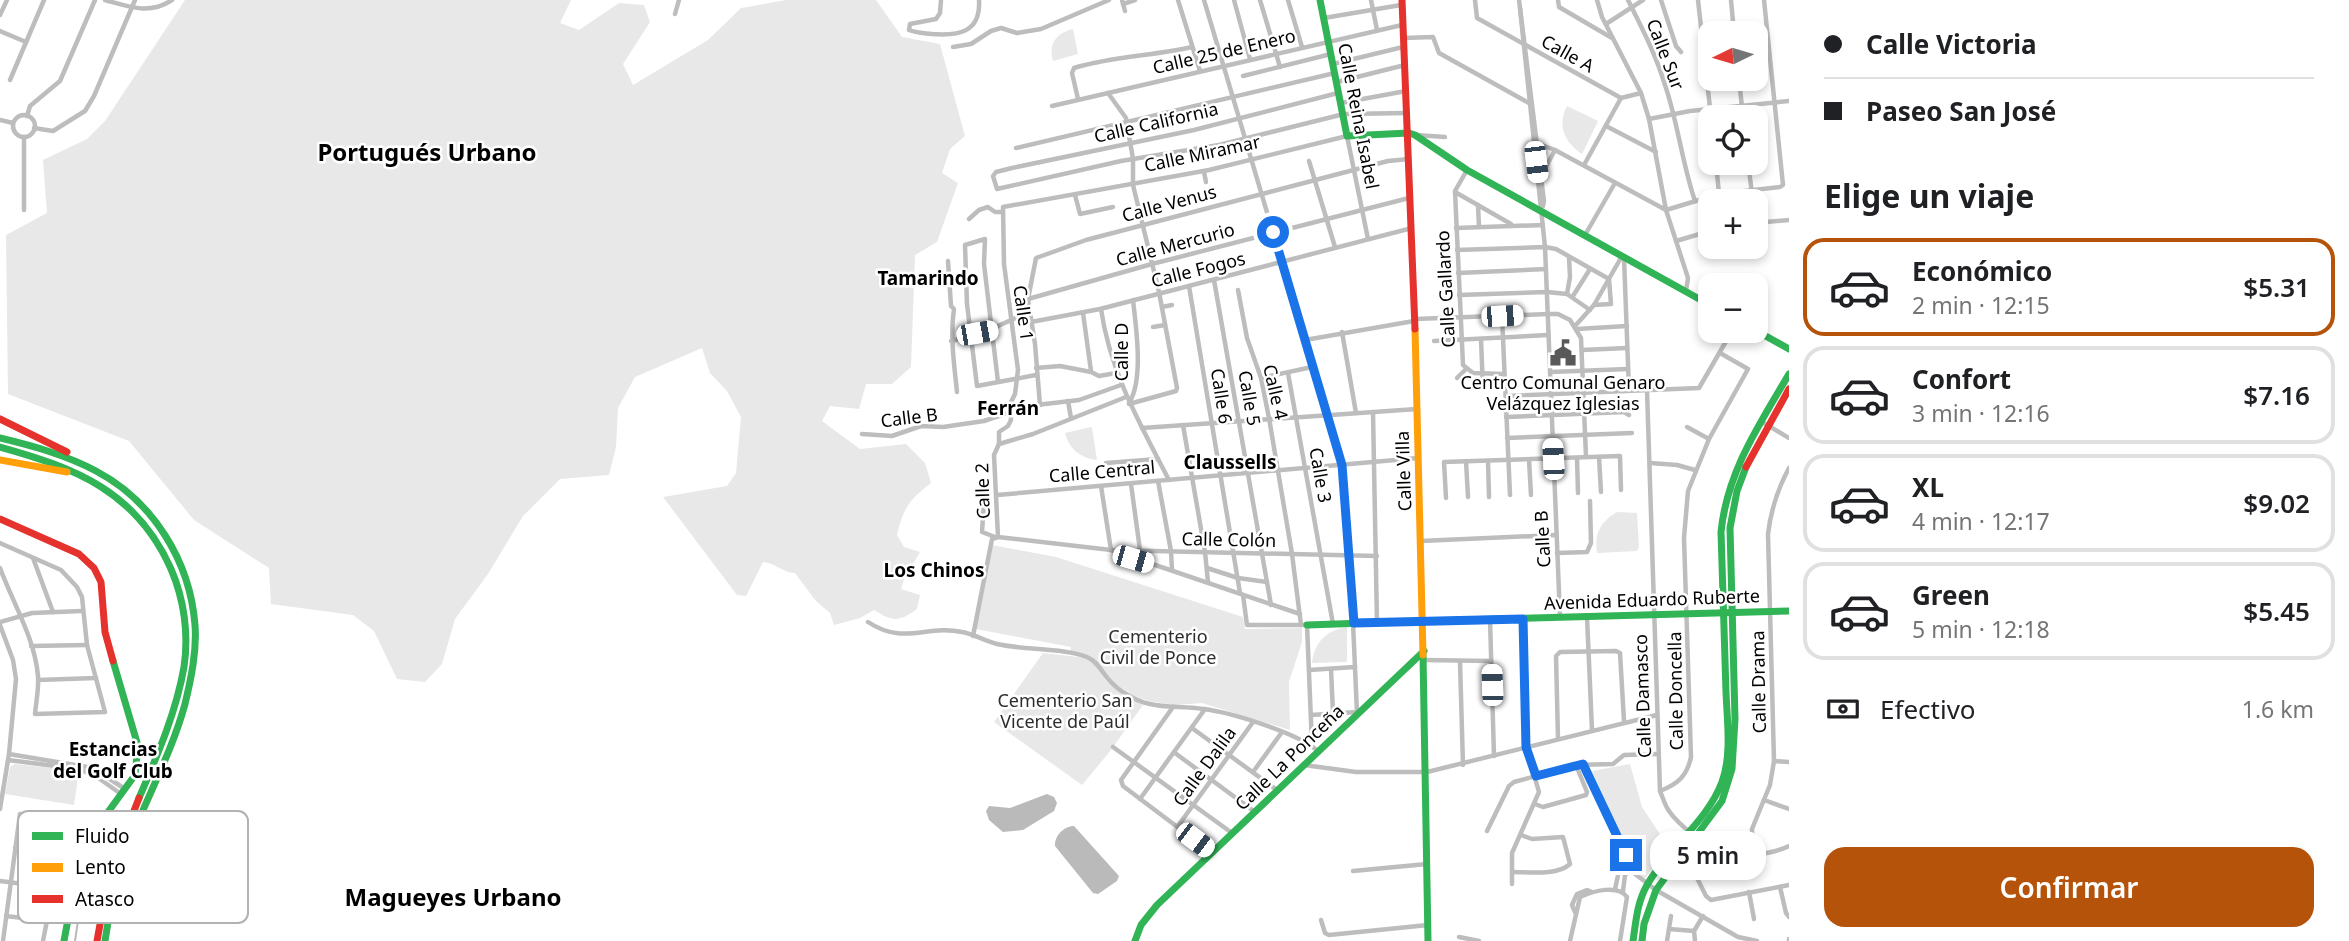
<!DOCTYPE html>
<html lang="es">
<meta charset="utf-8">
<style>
body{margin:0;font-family:"Noto Sans",sans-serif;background:#f6f6f6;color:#202124;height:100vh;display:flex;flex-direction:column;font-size:26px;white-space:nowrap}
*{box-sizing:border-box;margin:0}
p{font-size:23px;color:#757577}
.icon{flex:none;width:38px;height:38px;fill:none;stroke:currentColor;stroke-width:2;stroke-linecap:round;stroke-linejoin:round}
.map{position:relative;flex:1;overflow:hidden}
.drawer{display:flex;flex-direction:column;background:#fff;width:560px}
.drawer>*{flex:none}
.banner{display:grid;align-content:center;height:154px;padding:0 35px;background:#fff}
.needle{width:46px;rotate:265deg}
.buttons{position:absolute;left:1698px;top:21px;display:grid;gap:14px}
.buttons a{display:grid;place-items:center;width:70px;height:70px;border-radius:14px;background:#fff;box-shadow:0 4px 10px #0003;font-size:35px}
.end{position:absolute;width:32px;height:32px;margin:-16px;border:9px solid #1a73e8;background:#fff;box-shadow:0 0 0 4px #fff}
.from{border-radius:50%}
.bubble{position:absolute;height:49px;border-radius:21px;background:#fff;box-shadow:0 4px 10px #0003;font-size:23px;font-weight:600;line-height:49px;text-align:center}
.car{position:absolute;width:21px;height:42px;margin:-21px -10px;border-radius:9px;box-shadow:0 0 5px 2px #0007;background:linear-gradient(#fff 24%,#345 0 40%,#fff 0 76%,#345 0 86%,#fff 0)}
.banner b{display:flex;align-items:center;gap:24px;height:66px;font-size:26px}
.banner b+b{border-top:2px solid #e0e0e0}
.banner i{width:18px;height:18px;background:#202124}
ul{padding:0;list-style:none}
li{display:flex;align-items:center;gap:21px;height:98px;margin:0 14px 10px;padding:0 21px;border:4px solid #e0e0e0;border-radius:21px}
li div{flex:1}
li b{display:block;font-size:26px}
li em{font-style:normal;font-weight:600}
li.selected{border-color:#b45309}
li>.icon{width:63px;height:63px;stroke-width:1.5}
h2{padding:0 35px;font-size:32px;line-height:84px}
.pay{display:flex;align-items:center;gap:18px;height:77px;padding:0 35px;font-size:26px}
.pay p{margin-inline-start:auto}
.action{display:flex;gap:14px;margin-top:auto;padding:14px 35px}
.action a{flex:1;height:80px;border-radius:21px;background:#b45309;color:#fff;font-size:28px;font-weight:600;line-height:80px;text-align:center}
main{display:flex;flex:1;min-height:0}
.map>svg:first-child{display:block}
</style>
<main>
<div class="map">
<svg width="1789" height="941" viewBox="0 0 1789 941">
<rect width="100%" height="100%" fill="#fff"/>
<g fill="#e8e8e8">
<path d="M185,0H571L560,23L579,30L619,3L644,5L650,22L623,64L633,85L708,40L741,8L786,0H876L902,37L940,44L965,136L950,149L942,173L958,183L937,242L915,255L911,367L892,384H866L859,409L830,406L822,421L860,449L906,444L925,463L931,483C910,499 903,508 897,535L904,547L920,552L904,579L901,589L920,595L917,609C899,622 893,622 874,610L860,618L834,625L830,613L816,601L795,573C783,573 776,563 763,562L746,596L737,595L663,497L727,486L736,473L741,417L727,391L710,373L702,348L635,377L618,408L616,447L609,475L560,479L523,516L488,574L455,619L442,664L425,682L397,679L374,631L353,615L271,604L269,568L194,520L129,441L8,394L6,235L47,213L43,160L87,139L105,121Z"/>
<path d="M1073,29L1078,54L1053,61C1048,44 1056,33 1073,29Z"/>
<path d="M1567,106L1598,121L1582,154C1564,142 1557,125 1567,106Z"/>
<path d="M1091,427L1092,428L1097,460C1080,458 1069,449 1065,433Z"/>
<path d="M1617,512L1637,513L1639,547L1637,551L1597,553C1594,534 1600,522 1617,512Z"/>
<polygon points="992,545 1056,557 1243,617 1245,629 1302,628 1302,642 1289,682 1290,730 1202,703 1175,705 1149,701 1134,696 1113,682 1094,659 1070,653 1071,647 976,629"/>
<path d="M1347,627V662L1312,663C1314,643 1326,630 1347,627Z"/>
<polygon points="1043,653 1087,658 1098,667 1106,681 1129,698 1143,705 1111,750 1082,785 994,722"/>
<polygon points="15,764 79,771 74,805 5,794 10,767"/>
<polygon points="1630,764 1642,807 1669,848 1644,879 1636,874 1605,808 1608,806 1592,771"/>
</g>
<g fill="#bababa">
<polygon points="1047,794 1054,797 1057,803 1054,811 1023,830 1003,832 989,820 986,811 989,806 1010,808"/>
<path d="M1074,826L1119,876L1117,881L1098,894L1093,893L1055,846C1054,836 1064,826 1074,826Z"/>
</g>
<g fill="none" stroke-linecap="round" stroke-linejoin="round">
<polyline stroke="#bababa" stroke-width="2" points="75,941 79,914"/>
<g stroke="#bdbdbd" stroke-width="4.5">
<path d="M105,0C130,7 149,15 172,0"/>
<path d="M941,0L940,13L936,19L910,24L909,30C916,33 924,33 932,34C958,36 981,33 979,0"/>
<polyline points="1122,0 1125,11"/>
<polyline points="1178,0 1200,71"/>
<polyline points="1204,0 1342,465 1350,555 1357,713"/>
<polyline points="1234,0 1250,59"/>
<polyline points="1260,0 1280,67"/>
<polyline points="1288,0 1302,47"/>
<polyline points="1371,0 1377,30"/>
<polyline points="1475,0 1477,18 1621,98 1641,93"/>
<polyline points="1519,0 1544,201 1543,206"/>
<polyline points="1558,0 1559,7 1612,38"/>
<polyline points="1597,0 1602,17 1641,93 1649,119 1666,210 1688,278 1686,291"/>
<path d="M1628,0C1642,28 1656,55 1665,85C1678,123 1682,163 1695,201"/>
<polyline points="1661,0 1676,46 1681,52"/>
<polyline points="1698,0 1711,117"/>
<polyline points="1731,0 1734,33"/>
<polyline points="1123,4 1135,0"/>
<polyline points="1520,8 1545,247 1560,617"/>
<polyline points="675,14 679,0"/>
<polyline points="0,15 7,0"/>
<polyline points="1324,18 1401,5"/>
<polyline points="1606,24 1643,0"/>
<polyline points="0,31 26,42"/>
<polyline points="1404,38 1433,37 1439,53 1529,103"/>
<polyline points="953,47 971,44 991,31 1001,28 1017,33 1041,29 1109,0"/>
<polyline points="1333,64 1403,47"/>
<polyline points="1243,76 1331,54"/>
<polyline points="1739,79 1743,117"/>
<polyline points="10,80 44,0"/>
<polyline points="1337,82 1405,65"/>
<polyline points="1108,93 1126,118 1133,159 1133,185 1159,292 1177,388 1176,391 1129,404"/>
<polyline points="1338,93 1194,130 1012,168 996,172 993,176 997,189 1121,161 1219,145 1344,114 1408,113"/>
<path d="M1078,99L1072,73L1074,68C1113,56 1153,56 1192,47"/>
<polyline points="1341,103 1406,91"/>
<polyline points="1052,106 1402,25"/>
<circle cx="24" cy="126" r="11"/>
<polyline points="27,116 30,106 60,81 95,0"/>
<polyline points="1649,119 1690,111 1789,101"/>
<polyline points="0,120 13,123"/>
<polyline points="1606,126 1656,152"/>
<polyline points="34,128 53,131 85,111 94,96 135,0"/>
<polyline points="1416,135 1445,137"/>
<polyline points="1534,142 1555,150 1666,210 1719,194 1780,187 1783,185 1764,0"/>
<polyline points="1016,148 1335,73"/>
<polyline points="1309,161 1335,247"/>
<polyline points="1716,163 1719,194"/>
<polyline points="1748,163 1753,201"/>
<polyline points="1584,165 1621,98"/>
<polyline points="1467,170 1455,191 1463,365 1473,373 1504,374"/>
<polyline points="1204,172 1206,182"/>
<polyline points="1542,174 1555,150"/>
<polyline points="1455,192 1511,224"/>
<polyline points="1075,195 1080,214 1113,207"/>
<polyline points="1478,205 1479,227"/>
<polyline points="24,210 24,137"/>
<polyline points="969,219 979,210 988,207 995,212 1002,212"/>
<polyline points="1755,223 1789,220"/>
<polyline points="1456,228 1543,225"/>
<polyline points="1705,232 1710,247"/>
<polyline points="1585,235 1615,183"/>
<polyline points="1676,241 1710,231"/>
<polyline points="1457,250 1545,247 1556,249 1609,279 1611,304 1594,305"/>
<polyline points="1624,258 1629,390"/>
<path d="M948,261L951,306L954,309C950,337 954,363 957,392"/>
<polyline points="1458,273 1546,269"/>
<polyline points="1214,280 1271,605"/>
<polyline points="1189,286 1240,593"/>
<polyline points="1238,290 1247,338 1261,378 1269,418 1292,554 1301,625"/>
<polyline points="1567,294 1570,277 1569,257"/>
<polyline points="1459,295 1547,292 1567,294 1590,310"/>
<polyline points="1573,296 1590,269"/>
<polyline points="1028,299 1152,264 1409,198"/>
<polyline points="1162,307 1172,305"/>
<path d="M1101,309C1110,372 1140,424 1169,480"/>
<polyline points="1083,313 1091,371"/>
<polyline points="1502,316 1510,495"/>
<polyline points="1415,319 1548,314 1558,314 1570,320 1581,338 1586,457"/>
<polyline points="1031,322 1100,309 1412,228"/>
<polyline points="1575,326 1594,305 1622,256"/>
<polyline points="1153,327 1165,325"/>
<polyline points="991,329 1029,312"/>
<polyline points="1577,329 1627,326"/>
<polyline points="1342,332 1356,413"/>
<polyline points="1481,339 1483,389"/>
<polyline points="1305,340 1414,321"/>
<polyline points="951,341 991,331"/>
<polyline points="1434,341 1548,335"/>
<polyline points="1582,350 1627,348"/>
<polyline points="1036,368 1060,366 1091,372 1099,376 1116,373"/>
<polyline points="1550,372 1628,369"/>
<polyline points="1288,373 1333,624"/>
<polyline points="1261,378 1312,367"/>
<polyline points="1457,378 1466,369"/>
<polyline points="998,382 984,264 985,239 965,245 967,304 977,386 1036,375"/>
<path d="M1647,390L1660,791C1663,798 1665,806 1669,811C1677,823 1711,852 1725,855C1740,859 1775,853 1789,846"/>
<polyline points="1506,396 1699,388 1732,331"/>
<polyline points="1068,401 1071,418"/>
<path d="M1129,403C1144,380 1136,327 1133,300"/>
<polyline points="1040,405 1035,344 1028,299 1036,258 1086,240 1388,161 1409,159"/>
<polyline points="1373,412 1377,623"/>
<polyline points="1506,417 1624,412 1629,415"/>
<polyline points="1762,422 1789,438"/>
<polyline points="1183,425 1205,552 1208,582"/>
<polyline points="1687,427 1709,439"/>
<polyline points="1142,428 1417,409"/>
<polyline points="862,434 892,436 921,426 943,427 984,421 1028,406 1079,400 1121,385"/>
<polyline points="1507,438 1632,433"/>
<polyline points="999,444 1033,434 1126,397"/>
<polyline points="1599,457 1601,492"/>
<polyline points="1577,458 1578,493"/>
<polyline points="1529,460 1531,495"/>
<polyline points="1466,461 1468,497"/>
<polyline points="1488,461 1489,497"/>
<polyline points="1106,463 1158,459"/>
<polyline points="1650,463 1677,465 1695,470"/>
<polyline points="1158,481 1171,551 1172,570"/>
<polyline points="1131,484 1140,550"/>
<polyline points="1101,486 1111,550 1300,614"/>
<polyline points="997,495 1418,458"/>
<polyline points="1446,498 1444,462 1620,456 1621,490"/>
<polyline points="984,502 982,532 995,537"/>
<polyline points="998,537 994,455 999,444 999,432 1008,426 1011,420 1010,404 1015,394 1018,370 1004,264 1003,207 1209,170 1347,136 1368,239"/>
<polyline points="998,537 1111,550 1377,556"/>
<polyline points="1421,541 1556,535"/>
<path d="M0,543L61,570L77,587L82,597L87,645L105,712L35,714C36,702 39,689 38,676C35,639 13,603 0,568"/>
<polyline points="1557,553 1587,552 1591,543 1590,501"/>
<polyline points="33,558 53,612"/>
<polyline points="1207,568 1238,578 1267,582"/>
<polyline points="1243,595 1247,625 1307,625 1312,745"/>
<polyline points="1587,617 1592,730"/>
<polyline points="1490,619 1494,756"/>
<polyline points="0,622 32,613 82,611"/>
<path d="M868,622C904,646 927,624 962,632C974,634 985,641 997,644C1023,650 1064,648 1087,657C1097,661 1102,672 1109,680C1119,691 1135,701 1150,704C1167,708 1185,706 1203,709C1230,712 1298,733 1318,751"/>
<polyline points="0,625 13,660 16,679 9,754 0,809"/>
<polyline points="973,636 992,539 998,537"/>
<polyline points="31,646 87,645"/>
<polyline points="1424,660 1491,661"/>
<polyline points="1460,662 1463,765"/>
<polyline points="1331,669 1333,713"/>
<polyline points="1309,670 1355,667"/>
<polyline points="38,680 96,678"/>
<polyline points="1173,707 1121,780 1123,786 1212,853"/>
<polyline points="1311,715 1357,712"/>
<polyline points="1192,728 1277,790"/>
<polyline points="1558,739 1556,656 1560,652 1616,651 1620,653 1624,721"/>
<polyline points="1113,747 1232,833"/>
<polyline points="1175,753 1255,812"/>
<polyline points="9,754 93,768 125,789"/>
<polyline points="8,760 79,769 97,777 121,794"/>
<polyline points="1774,761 1789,762"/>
<polyline points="1582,764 1635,874 1656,890 1738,937 1757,941"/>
<polyline points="1304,765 1356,772 1427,772 1657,715"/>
<polyline points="1253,772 1282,732"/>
<path d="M1660,791C1678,784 1687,776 1691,757L1684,538L1688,491L1709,439L1748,369L1720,353"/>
<polyline points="1140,799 1205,709"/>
<polyline points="1764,800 1789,809"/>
<polyline points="1535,804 1543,807 1586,795 1587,792 1576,765"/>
<polyline points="1178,826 1253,722"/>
<polyline points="1487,831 1509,786 1514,782 1576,765 1613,764 1624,755 1658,754"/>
<polyline points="15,848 60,854"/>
<path d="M1753,854L1752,829L1770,785L1774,761L1768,534C1771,509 1777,490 1789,468"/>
<polyline points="1681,857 1692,868 1706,896 1711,900 1789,885"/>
<polyline points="1353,871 1427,864"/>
<path d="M1512,872C1529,872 1557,876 1570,864L1563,837L1532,839L1521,835"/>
<polyline points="0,881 54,888"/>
<polyline points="1512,884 1512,853 1539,792 1526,747 1523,619"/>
<polyline points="1780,887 1786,913 1789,917"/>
<polyline points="1615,889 1619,871 1629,862"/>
<polyline points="1623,891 1625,875 1632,870"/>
<polyline points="1749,892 1754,919"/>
<polyline points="1575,912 1572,905 1577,894 1587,890 1592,892"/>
<polyline points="6,916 48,921"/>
<polyline points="1321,920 1325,933 1329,935 1428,925"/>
<polyline points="1669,929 1694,931"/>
<polyline points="1459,937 1479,941"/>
<polyline points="1789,939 1789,941"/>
<polyline points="3,941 20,814 63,820 70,824 71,829 60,854 43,941"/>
<path d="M1570,941L1580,897C1593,891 1618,884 1627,897L1620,941"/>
<polyline points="1667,941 1671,916"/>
<polyline points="1695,941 1694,931 1703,916"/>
</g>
<g stroke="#30b455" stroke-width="7">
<polyline points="1320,0 1347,136 1409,133 1415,135 1467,170 1710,305"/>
<polyline points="1755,330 1789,349"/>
<path d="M0,438C33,446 66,455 96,471C153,501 190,561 195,625C197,651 191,679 185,704C170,759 140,809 122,863C114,888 109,915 105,941"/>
<path d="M0,447C76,468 137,492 171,569C184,599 189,634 184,667C176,713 157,756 139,798"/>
<polyline points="1424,621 1789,611"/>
<polyline points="1307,625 1424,621"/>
<polyline points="1423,655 1428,941"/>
<polyline points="64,941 79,860 84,845 135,775 138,746 113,661"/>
<polyline points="1135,941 1141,925 1157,905 1424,651"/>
<path d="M1633,941C1636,921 1637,903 1647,885C1668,848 1707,822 1722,782C1732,755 1727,720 1726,692C1724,638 1723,585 1721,532C1727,472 1759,425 1789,374"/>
<polyline points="1642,941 1644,924 1656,890 1722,801 1732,769 1735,719 1730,528 1737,491 1746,467"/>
</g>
<g stroke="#ff9f0a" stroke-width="7">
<polyline points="1415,329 1423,655"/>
<polyline points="0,460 67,472"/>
</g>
<g stroke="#e5322d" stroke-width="7">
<polyline points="1402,0 1415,329"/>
<polyline points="0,419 67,452"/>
<polyline points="1746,467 1789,389"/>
<polyline points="0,519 79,554 94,568 101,582 105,632 113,661"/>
<polyline points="97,941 109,875 139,798"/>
</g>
</g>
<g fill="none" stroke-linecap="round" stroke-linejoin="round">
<polyline stroke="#1a73e8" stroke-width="9" points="1273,232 1342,465 1354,623 1523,619 1526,747 1536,776 1583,764 1626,855"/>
</g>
<defs>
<g id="civic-bare" transform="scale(2.1)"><path d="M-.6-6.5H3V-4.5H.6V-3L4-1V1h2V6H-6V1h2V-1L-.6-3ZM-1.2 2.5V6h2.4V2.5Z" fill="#595959" stroke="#fff" stroke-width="2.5" paint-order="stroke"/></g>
</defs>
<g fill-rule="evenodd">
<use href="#civic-bare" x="1563" y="353"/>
</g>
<g text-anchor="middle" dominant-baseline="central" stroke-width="5" stroke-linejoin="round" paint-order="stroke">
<g font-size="18" fill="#000" stroke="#fff">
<text transform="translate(1224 51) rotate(-13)">Calle 25 de Enero</text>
<text transform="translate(1568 53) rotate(29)">Calle A</text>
<text transform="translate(1666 54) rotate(69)">Calle Sur</text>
<text transform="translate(1359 116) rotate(79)">Calle Reina Isabel</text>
<text transform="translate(1156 122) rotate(-13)">Calle California</text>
<text transform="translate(1202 153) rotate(-12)">Calle Miramar</text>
<text transform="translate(1169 203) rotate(-15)">Calle Venus</text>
<text transform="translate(1175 244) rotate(-15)">Calle Mercurio</text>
<text transform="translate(1198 269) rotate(-14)">Calle Fogos</text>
<text transform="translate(1445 289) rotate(-93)">Calle Gallardo</text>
<text transform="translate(1024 313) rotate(82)">Calle 1</text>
<text transform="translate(1121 352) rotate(-90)">Calle D</text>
<text transform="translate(1276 392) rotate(77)">Calle 4</text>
<text transform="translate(1222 396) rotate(81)">Calle 6</text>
<text transform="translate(1250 398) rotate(80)">Calle 5</text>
<text transform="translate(909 417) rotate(-7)">Calle B</text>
<text transform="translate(1102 471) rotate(-5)">Calle Central</text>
<text transform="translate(1403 471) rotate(-92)">Calle Villa</text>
<text transform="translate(1321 475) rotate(80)">Calle 3</text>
<text transform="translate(982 491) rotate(-92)">Calle 2</text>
<text transform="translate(1229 539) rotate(1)">Calle Colón</text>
<text transform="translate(1542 539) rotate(-93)">Calle B</text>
<text transform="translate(1652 599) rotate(-2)">Avenida Eduardo Ruberte</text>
<text transform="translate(1758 682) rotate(-91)">Calle Drama</text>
<text transform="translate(1675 691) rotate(-91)">Calle Doncella</text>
<text transform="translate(1642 696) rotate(-92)">Calle Damasco</text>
<text transform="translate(1289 757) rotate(-44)">Calle La Ponceña</text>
<text transform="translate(1204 766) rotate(-54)">Calle Dalila</text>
</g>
<g font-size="18" fill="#000" stroke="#fff">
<text x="1563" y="382">Centro Comunal Genaro<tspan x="1563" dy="21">Velázquez Iglesias</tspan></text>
</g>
<g font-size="18" fill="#2d2d2d" stroke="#fff">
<text x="1158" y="636">Cementerio<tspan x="1158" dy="21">Civil de Ponce</tspan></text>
<text x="1065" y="700">Cementerio San<tspan x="1065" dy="21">Vicente de Paúl</tspan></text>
</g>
<g font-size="19" font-weight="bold" fill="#000" stroke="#fff">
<text x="928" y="278">Tamarindo</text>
<text x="1008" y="408">Ferrán</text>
<text x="1230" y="462">Claussells</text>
<text x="934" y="570">Los Chinos</text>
<text x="113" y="749">Estancias<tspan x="113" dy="22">del Golf Club</tspan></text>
</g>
<g font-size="24" font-weight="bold" fill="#000" stroke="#fff">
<text x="427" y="151">Portugués Urbano</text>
<text x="453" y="896">Magueyes Urbano</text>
</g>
</g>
<rect x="18" y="811" width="230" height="112" rx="10" fill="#fff" stroke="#b2b2b2" stroke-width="2"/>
<rect x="32" y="832" width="31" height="8" fill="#30b455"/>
<rect x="32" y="863" width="31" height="9" fill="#ff9f0a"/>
<rect x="32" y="895" width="31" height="8" fill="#e5322d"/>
<g font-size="19" fill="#000">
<text x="75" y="843">Fluido</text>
<text x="75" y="874">Lento</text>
<text x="75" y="906">Atasco</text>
</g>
</svg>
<div class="buttons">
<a><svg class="needle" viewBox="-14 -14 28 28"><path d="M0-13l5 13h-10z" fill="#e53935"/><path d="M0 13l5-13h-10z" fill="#757577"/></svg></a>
<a><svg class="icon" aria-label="locate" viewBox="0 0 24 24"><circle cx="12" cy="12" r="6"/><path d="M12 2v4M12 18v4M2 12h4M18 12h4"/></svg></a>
<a>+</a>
<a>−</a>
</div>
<i class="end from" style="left:1273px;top:232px"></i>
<i class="end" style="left:1626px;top:855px"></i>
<div class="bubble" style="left:1650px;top:831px;width:116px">5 min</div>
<i class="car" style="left:1536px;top:162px;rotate:173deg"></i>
<i class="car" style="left:1502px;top:316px;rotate:87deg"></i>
<i class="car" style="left:977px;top:333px;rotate:80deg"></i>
<i class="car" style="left:1553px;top:459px;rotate:357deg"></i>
<i class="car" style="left:1133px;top:559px;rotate:106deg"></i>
<i class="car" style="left:1492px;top:685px;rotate:358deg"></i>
<i class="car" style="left:1195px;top:840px;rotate:127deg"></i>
</div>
<section class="drawer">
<div class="banner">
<b><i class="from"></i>Calle Victoria</b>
<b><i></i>Paseo San José</b>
</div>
<h2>Elige un viaje</h2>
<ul>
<li class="selected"><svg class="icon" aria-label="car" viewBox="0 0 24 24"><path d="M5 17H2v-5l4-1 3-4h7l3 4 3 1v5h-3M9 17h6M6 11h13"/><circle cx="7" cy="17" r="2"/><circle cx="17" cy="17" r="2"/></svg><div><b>Económico</b><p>2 min · 12:15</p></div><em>$5.31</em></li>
<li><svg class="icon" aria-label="car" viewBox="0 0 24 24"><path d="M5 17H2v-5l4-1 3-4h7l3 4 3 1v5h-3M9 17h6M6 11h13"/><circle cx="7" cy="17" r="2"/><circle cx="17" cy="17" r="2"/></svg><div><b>Confort</b><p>3 min · 12:16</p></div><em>$7.16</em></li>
<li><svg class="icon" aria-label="car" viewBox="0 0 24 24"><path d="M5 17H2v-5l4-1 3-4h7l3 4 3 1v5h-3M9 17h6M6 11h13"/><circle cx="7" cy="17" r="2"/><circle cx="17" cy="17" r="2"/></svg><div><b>XL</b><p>4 min · 12:17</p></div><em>$9.02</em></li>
<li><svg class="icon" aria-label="car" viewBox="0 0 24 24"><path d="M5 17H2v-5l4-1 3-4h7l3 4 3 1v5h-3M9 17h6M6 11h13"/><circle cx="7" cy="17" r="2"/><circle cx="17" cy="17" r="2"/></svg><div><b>Green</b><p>5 min · 12:18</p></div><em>$5.45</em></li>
</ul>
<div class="pay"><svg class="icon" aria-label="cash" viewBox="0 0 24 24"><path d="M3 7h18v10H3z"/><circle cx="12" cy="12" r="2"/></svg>Efectivo<p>1.6 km</p></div>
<div class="action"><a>Confirmar</a></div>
</section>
</main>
